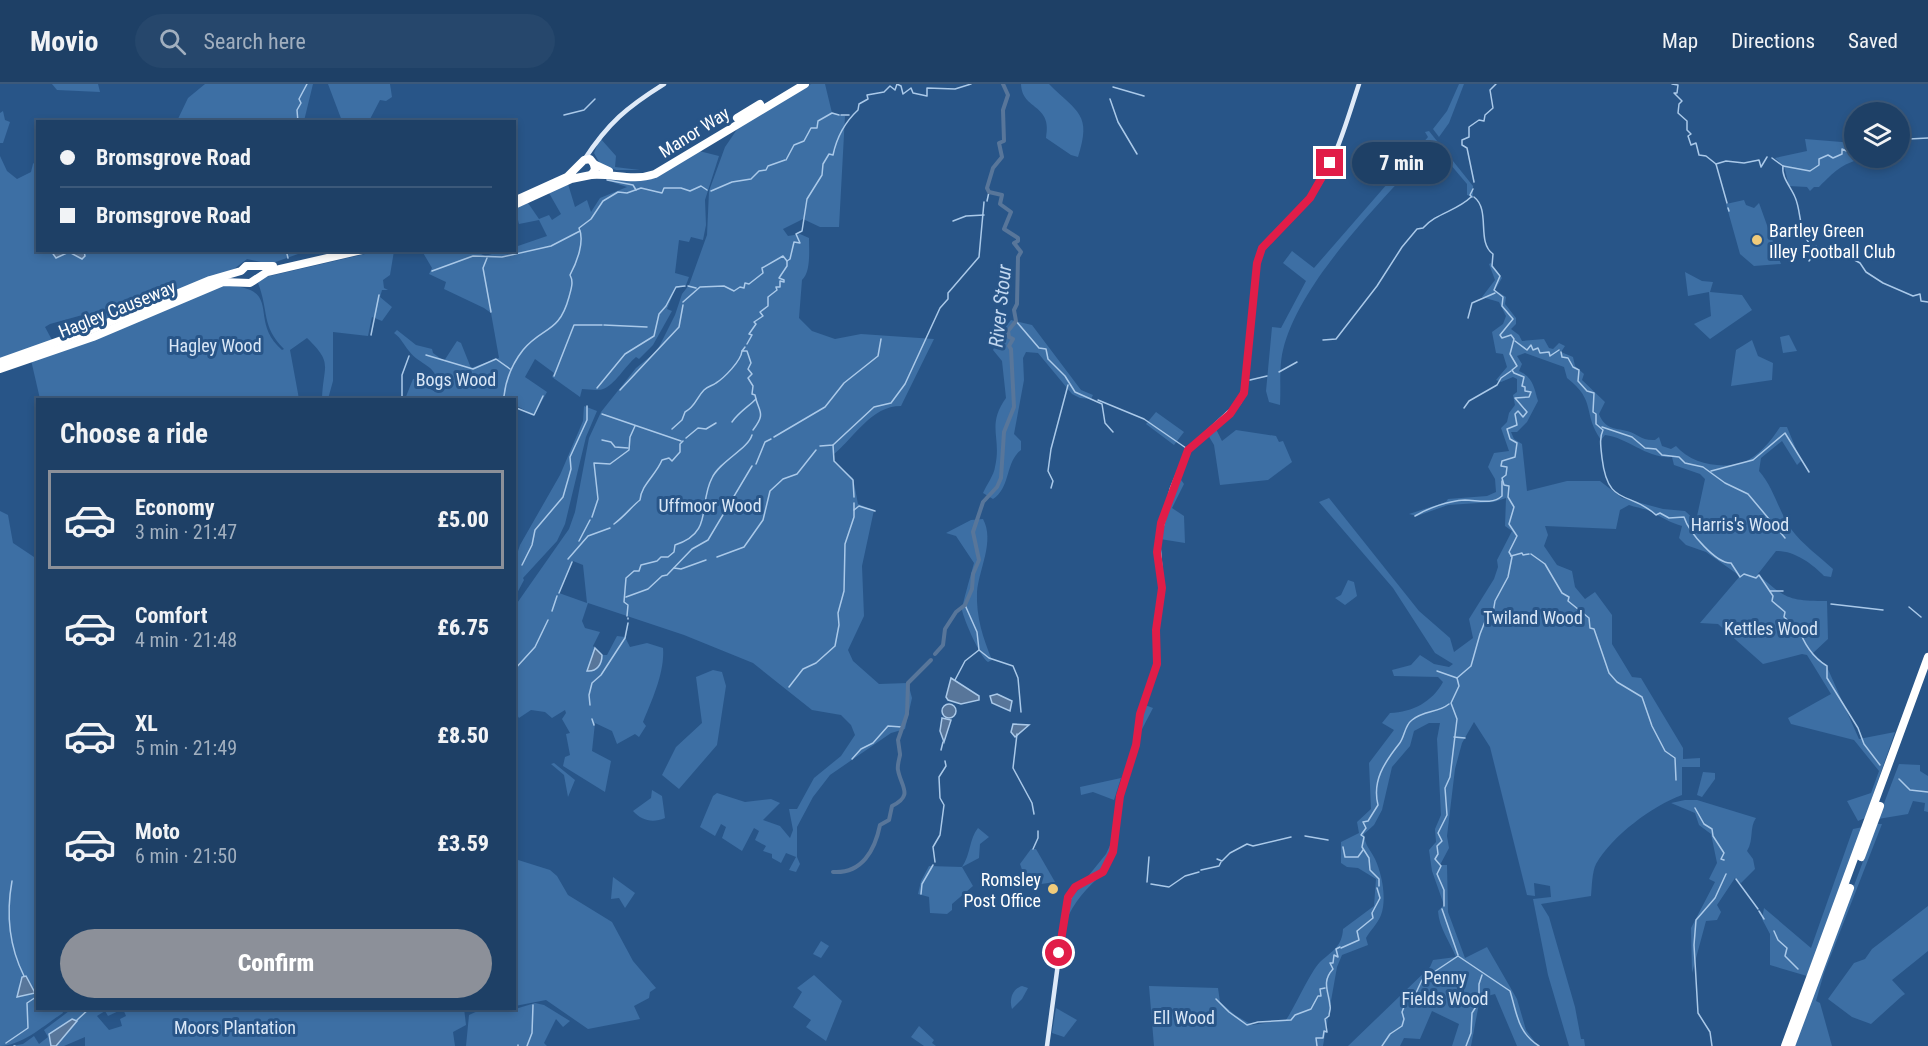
<!DOCTYPE html>
<meta charset="utf-8">
<style>
body{margin:0;font-family:"Roboto Condensed",sans-serif;background:#26476c;color:#f1f3f6;height:100vh;display:flex;flex-direction:column;font-size:22px;white-space:nowrap}
*{box-sizing:border-box;margin:0}
p{font-size:20px;color:#a1afbf}
.icon{flex:none;width:33px;height:33px;fill:none;stroke:currentColor;stroke-width:2;stroke-linecap:round;stroke-linejoin:round}
.map{position:relative;flex:1;overflow:hidden}
.details{position:absolute;left:36px;top:314px;width:480px;height:612px;display:flex;flex-direction:column;background:#1e4066;border-radius:0px;box-shadow:0 3px 9px #0003,0 0 0 2px #3c597a}
.details>*{flex:none}
.top-card{position:absolute;left:36px;top:36px;width:480px;height:132px;border-radius:0px;box-shadow:0 3px 9px #0003,0 0 0 2px #3c597a;display:grid;align-content:center;height:132px;padding:0 24px;background:#1e4066}
.tools{position:absolute;left:1844px;top:18px;display:grid;gap:12px}
.tools a{display:grid;place-items:center;width:66px;height:66px;border-radius:50%;background:#1e4066;box-shadow:0 3px 9px #0003,0 0 0 2px #3c597a;font-size:30px}
.end{position:absolute;width:27px;height:27px;margin:-14px;border:8px solid #e11d48;background:#fff;box-shadow:0 0 0 3px #fff}
.from{border-radius:50%}
.bubble{position:absolute;height:42px;border-radius:21px;background:#1e4066;box-shadow:0 3px 9px #0003,0 0 0 2px #3c597a;font-size:20px;font-weight:800;line-height:42px;text-align:center}
.top-card b{display:flex;align-items:center;gap:21px;height:57px;font-size:22px}
.top-card b+b{border-top:2px solid #3c597a}
.top-card i{width:15px;height:15px;background:#f1f3f6}
ul{padding:0;list-style:none}
li{display:flex;align-items:center;gap:18px;height:99px;margin:0 12px 9px;padding:0 12px;border:3px solid transparent;border-radius:0px}
li div{flex:1}
li b{display:block;font-size:22px}
li em{font-style:normal;font-weight:800}
li.current{border-color:#8c9099}
li>.icon{width:54px;height:54px;stroke-width:1.5}
h2{padding:0 24px;font-size:27px;line-height:72px}
.cta{display:flex;gap:12px;margin-top:auto;padding:12px 24px}
.cta a{flex:1;height:69px;border-radius:36px;background:#8c9099;color:#fff;font-size:24px;font-weight:800;line-height:69px;text-align:center}
header{display:flex;align-items:center;gap:36px;box-sizing:border-box;height:84px;padding:0 30px;background:#1e4066;border-bottom:2px solid #3c597a}
header strong{font-size:28px}
nav{display:flex;gap:33px;margin-inline-start:auto;font-size:21px}
.search{width:420px;height:54px;background:#26476c;display:flex;align-items:center;gap:15px;box-sizing:border-box;padding:0 21px;border-radius:33px;color:#a1afbf;font-size:22px}
.map>svg:first-child{display:block}
</style>
<header>
<strong>Movio</strong>
<div class="search"><svg class="icon" aria-label="search" viewBox="0 0 24 24"><circle cx="10" cy="10" r="6"/><path d="M15 15l6 6"/></svg>Search here</div>
<nav><a>Map</a><a>Directions</a><a>Saved</a></nav>
</header>
<div class="map">
<svg width="1928" height="962" viewBox="0 0 1928 962">
<rect width="100%" height="100%" fill="#285588"/>
<g fill="#3d6fa4" fill-rule="evenodd">
<polygon points="52,0 98,0 100,8 57,6"/>
<polygon points="205,0 316,0 313,0 304,37 177,37 188,14"/>
<polygon points="328,0 390,0 392,13 386,17 380,16 369,37 342,37"/>
<path d="M811,0H825L832,29L845,32L839,143H820L803,135L783,145L788,152L800,150L809,154C809,166 811,188 802,196L799,234L812,247L835,255L861,250L934,255L901,322C871,322 855,353 834,370L835,379L853,394L858,420L874,426L862,482L864,532L848,566L853,577L879,600L908,599L912,614L905,645L891,649L830,691L813,713L797,743V773L800,780L796,788L789,786L796,773L786,769L781,779L772,774V770L763,767L766,762L755,756L759,747L754,744L742,767L722,754L726,743L721,740L715,752L700,743L713,712L717,709L745,718L771,715L780,719L763,736L780,742L790,754L793,746L789,725H797L814,694L841,672L855,651L851,641L841,631L812,626L753,579L684,551L588,519L582,537L585,544L600,548L593,562L595,564L587,587L602,578V571H607L617,552L625,553L630,563L647,559L663,564C665,588 652,616 643,638L646,642L639,653L635,650L617,660L612,647L595,639L592,667L611,677L605,708L563,682L565,673L570,671L566,650L570,649L562,635L566,629L565,626L552,634L545,628L531,626L519,634L515,628V522L569,445L575,428L589,354L601,328L636,284L657,267L675,231L682,210L689,201L707,151L709,107L725,63L740,41ZM573,477L583,481L587,519L559,509Z"/>
<path d="M1021,0H1049C1078,29 1092,30 1078,73L1071,71L1046,54C1053,19 1022,27 1021,0Z"/>
<polygon points="1459,0 1464,0 1449,39 1439,53 1433,45 1447,27"/>
<polygon points="3,27 5,36 10,38 3,59 0,59 0,29"/>
<path d="M1429,47L1473,102V113L1467,111V100L1433,60C1384,116 1301,194 1283,266C1279,282 1281,303 1280,321L1269,318L1266,307L1272,243L1281,244L1306,197L1283,179L1292,167L1314,184L1428,53L1425,48Z"/>
<polygon points="600,54 616,72 615,83 640,86 616,86 600,80 594,69"/>
<path d="M1805,55L1854,59V74H1863C1840,81 1835,87 1819,103H1814L1810,107L1807,103L1789,102L1784,82L1775,74L1807,67Z"/>
<path d="M699,67L719,72L705,116L706,141L703,156L691,153L689,158L679,156L675,189L689,193L686,201L675,205L667,225L672,227L653,261L639,275L636,273C626,281 614,302 603,305C598,307 588,305 582,305L580,313L552,293L554,289L535,275L525,293L547,308L534,331L515,321L514,315H405L413,295H424V302L436,308C442,281 421,283 409,267C403,260 402,255 394,249L397,246L416,261L432,265L433,269L444,277L457,257L461,259L471,284L499,274L491,229L484,224L444,205L446,198L429,190L432,184L422,167H475L485,172L502,167L514,166L515,163L547,152L539,136L519,140L515,124L528,119L539,135L549,131L552,136L561,130L549,109L568,100L575,123L587,116L591,128L600,114L627,103L612,98L613,94L649,95Z"/>
<polygon points="0,72 7,87 17,95 31,88 33,80 37,75 38,166 298,166 298,170 270,180 247,175 234,185 86,245 86,230 50,240 45,243 52,256 0,276"/>
<polygon points="1744,116 1746,121 1754,124 1759,119 1781,180 1754,182 1740,170 1726,120"/>
<path d="M378,167H394L390,191L383,196L384,204L388,206H382L380,213L392,223L382,237L372,233L368,252L333,248V297L328,315H322C323,281 334,280 307,254L290,266L299,315H40L31,276L221,201C287,203 246,235 282,266L284,265C261,242 269,227 258,199L261,194Z"/>
<path d="M1491,179L1502,194L1495,206L1506,213L1505,220L1516,234V240L1511,245L1519,251L1522,257L1544,255L1549,264L1553,265L1559,259L1565,262L1561,268L1573,273L1575,282L1584,290L1582,296L1605,318L1599,330C1605,345 1614,344 1627,347C1637,349 1641,357 1655,356L1659,353L1662,362L1671,365L1676,362C1691,380 1721,385 1742,379C1758,373 1771,357 1780,343H1787L1801,377L1797,381L1782,357L1761,374L1759,387C1774,404 1778,426 1791,445C1802,460 1820,473 1833,485L1831,493L1824,492C1813,480 1793,466 1776,467L1758,490C1785,515 1790,517 1827,517L1828,555L1813,569L1827,583L1859,655L1895,648L1865,734L1858,737L1847,717L1871,709L1879,687L1854,656L1791,640L1788,634L1831,610L1807,571L1802,570L1763,580L1718,540L1700,539L1740,492L1706,468L1686,461L1679,454L1682,442C1669,438 1663,434 1652,428C1644,424 1637,424 1629,421L1620,426L1616,445L1545,442L1548,451L1544,462L1557,481L1572,487L1575,503L1585,515L1595,508L1612,531V560L1632,593L1641,594L1683,664V675L1700,674V683H1682V711C1652,722 1612,752 1596,780C1592,788 1592,802 1591,812L1541,820L1549,833L1575,923L1581,955H1584L1585,962H1569L1548,891L1533,815L1551,813L1550,802L1534,799L1535,812L1527,811L1490,663L1474,638L1462,659L1455,685L1447,752L1449,764L1440,781H1447L1448,828L1465,874L1487,863L1517,915L1526,946L1538,962H1517L1495,910L1480,914L1471,962H1452L1459,940L1432,927L1420,955L1404,954L1400,962H1348L1430,883L1433,876L1456,873C1450,858 1439,844 1438,827L1444,821L1432,787L1429,766L1436,758L1435,745L1441,731L1437,655L1440,639H1429L1414,647L1410,662L1392,683L1382,726L1374,741L1364,750C1365,762 1370,765 1375,775C1382,790 1387,815 1381,831C1378,839 1370,847 1366,854L1368,861L1342,871L1337,883L1323,962H1154L1149,902L1218,904L1220,918L1235,931L1252,941L1286,936C1296,921 1309,890 1320,878C1332,867 1342,863 1343,845L1374,822L1376,795L1358,784L1347,783L1341,779V758L1359,749L1357,738L1371,725L1369,679L1394,646L1382,639L1390,629C1413,628 1432,618 1443,598L1438,593L1394,592L1392,586L1411,581L1420,571L1434,580L1449,583L1453,580L1435,569L1393,504L1319,418L1329,414L1419,527L1450,554L1454,568L1473,554L1469,535L1494,495L1498,483L1497,476L1512,447L1505,442L1506,414L1494,418L1448,421L1417,432L1409,430L1446,418L1448,415L1487,412L1496,408L1495,395L1488,383L1494,369L1509,367L1501,344L1507,338L1509,329L1515,321L1513,311L1517,308V295L1513,293L1501,298L1496,296L1507,283L1503,270L1496,269L1492,248L1503,240L1506,232L1499,218L1482,213L1495,196L1489,180ZM1525,269L1564,283L1567,294C1597,317 1582,329 1601,356L1605,351C1629,354 1647,375 1672,373L1674,381L1700,390L1705,395L1696,437L1685,427L1663,425L1622,414L1600,397H1567L1527,407L1522,360L1514,355L1511,348H1517L1527,338L1538,317C1534,303 1533,293 1519,287L1522,280L1517,272Z"/>
<polygon points="1685,188 1702,197 1713,198 1710,208 1742,211 1752,226 1710,255 1694,240 1711,232 1709,208 1688,212"/>
<path d="M1011,236L1032,241L1081,306L1093,311L1091,315L1080,314L1072,310L1038,269L1026,268L1023,274L1024,296L1014,350L1021,357V366C1005,378 1011,403 993,415L983,409C987,400 994,391 995,383C1002,353 986,342 1006,314L1002,277L993,266L1003,246Z"/>
<polygon points="1789,251 1797,267 1783,269 1780,253"/>
<polygon points="1752,256 1758,272 1773,279 1772,296 1731,302 1736,266"/>
<polygon points="584,322 597,327 586,353 565,440 557,457 523,494 524,496 515,513 515,476 520,461 560,391 583,337"/>
<polygon points="1156,328 1184,348 1174,361 1146,340"/>
<polygon points="1216,345 1222,357 1236,346 1276,352 1279,358 1283,357 1292,378 1268,396 1220,401 1214,361 1208,351"/>
<polygon points="1179,393 1184,400 1172,424 1184,432 1185,459 1160,455"/>
<path d="M0,427L8,431L13,459L37,475L38,924H61L63,929C44,941 24,961 0,962ZM26,892L35,909L18,913L20,896Z"/>
<path d="M983,435C995,457 979,485 977,508C976,533 983,554 992,576L988,578C980,573 964,536 962,526C962,521 972,487 974,479L956,452L946,449L971,436Z"/>
<polygon points="1348,496 1354,498 1357,512 1345,521 1335,514 1341,511"/>
<polygon points="713,586 722,588 726,602 717,661 679,705 662,691 676,663 702,639 696,593"/>
<polygon points="1145,621 1153,624 1141,647 1140,646"/>
<polygon points="554,679 575,696 568,713 564,691 551,680"/>
<polygon points="1899,680 1920,681 1920,687 1928,692 1928,728 1924,727 1925,719 1913,717 1908,730 1878,735"/>
<polygon points="1703,688 1715,689 1715,695 1702,713 1697,711"/>
<polygon points="1121,694 1114,716 1093,708 1081,711 1080,703"/>
<path d="M652,706L662,712L665,734C653,739 642,737 633,727L651,714Z"/>
<path d="M1685,716H1697L1756,734C1749,744 1754,756 1747,767L1753,775L1755,785L1741,799L1735,794L1717,821L1721,828L1717,836L1706,837L1692,889L1691,844L1715,798L1709,795L1717,779L1711,750L1699,741L1695,729L1671,719Z"/>
<polygon points="1877,740 1882,740 1824,889 1816,917 1820,919 1832,962 1794,962"/>
<polygon points="1863,743 1807,892 1770,881 1770,850 1762,835 1764,824 1811,864 1853,745"/>
<path d="M978,744L989,753L980,760L979,774L962,783L973,802L952,820V826L947,830L930,829L929,813L918,810L921,797L929,782L962,783C971,770 969,755 978,744Z"/>
<path d="M1113,755C1112,777 1103,785 1085,796L1106,770Z"/>
<polygon points="1031,765 1036,765 1055,798 1028,802 1020,780"/>
<polygon points="515,775 550,786 557,792 568,811 612,838 633,877 656,904 650,908 649,914 634,922 640,935 588,945 546,916 515,922"/>
<polygon points="613,793 635,809 625,824 619,814 611,815"/>
<path d="M1097,795C1082,809 1069,824 1064,845C1068,816 1070,806 1097,795Z"/>
<polygon points="1928,822 1928,867 1892,896 1905,910 1902,912 1871,940 1852,933 1828,915 1854,879 1865,875 1872,865"/>
<polygon points="821,857 829,862 821,874 813,870"/>
<polygon points="814,891 842,917 826,957 806,943 811,936 793,923 802,908 797,904"/>
<path d="M1022,902L1028,904L1022,915L1012,925C1009,916 1012,905 1022,902Z"/>
<polygon points="535,919 544,921 570,937 563,943 556,935 544,959 547,962 466,962 469,931 482,925 512,926"/>
<path d="M73,924H464L466,941L453,948L455,962H85V953L64,962H56L77,937L72,935L49,950L51,962H12L23,960L34,952L39,960L48,953L44,946ZM123,925L126,932L120,935L122,942L109,946L97,932L105,927L108,932Z"/>
<polygon points="1056,924 1077,936 1064,953 1052,949"/>
<polygon points="919,942 934,956 932,959 936,962 924,962 911,953"/>
</g>
<g fill="#58769a" stroke="#aac9e9" stroke-width="1.5">
<polygon points="51,167 84,167 85,172 82,175 69,168 56,174"/>
<path d="M595,564L602,571C602,580 597,588 587,587Z"/>
<polygon points="951,594 979,612 979,616 961,620 948,616 946,613"/>
<polygon points="997,610 1012,617 1010,627 992,619 990,612"/>
<circle cx="949" cy="627" r="7"/>
<polygon points="942,634 951,636 944,658 940,647"/>
<polygon points="1013,640 1029,641 1015,653 1011,648"/>
<polygon points="26,892 35,909 17,913 22,893"/>
<polygon points="72,935 77,937 56,962 51,962 49,950"/>
</g>
<g fill="none" stroke-linecap="round" stroke-linejoin="round">
<g stroke="#aac9e9" stroke-width="1.5">
<polyline points="1672,0 1678,1 1677,9 1674,9 1682,17 1679,20 1678,29 1687,37 1687,46 1691,50 1688,52 1691,61 1696,59 1699,71 1706,72 1716,80 1726,77 1744,79 1759,76 1761,83 1767,73"/>
<polyline points="1113,3 1144,12"/>
<polyline points="1110,15 1118,38 1137,70"/>
<polyline points="564,31 584,26 595,15"/>
<polyline points="841,31 849,31"/>
<polyline points="298,38 297,26 301,19 299,15 307,0"/>
<polyline points="1909,55 1928,54"/>
<polyline points="1899,56 1906,55"/>
<polyline points="1772,74 1783,82 1810,87 1819,81 1819,75 1828,71 1833,74 1842,70 1842,65 1851,69 1854,65"/>
<polyline points="786,76 794,61 804,57 811,44 817,44 818,37 832,29 839,31"/>
<polyline points="1716,80 1727,119"/>
<path d="M1783,82C1781,93 1791,103 1795,113C1802,129 1798,149 1812,162"/>
<polyline points="607,96 633,101 636,106"/>
<polyline points="1474,98 1467,64 1462,61 1462,56 1469,53 1469,43 1479,36 1484,37 1485,31 1493,24 1490,6 1496,0"/>
<polyline points="711,107 732,98 751,95 759,87 766,86 768,82 785,76"/>
<polyline points="1472,113 1470,111 1473,105"/>
<polyline points="987,117 989,108"/>
<polyline points="1728,124 1729,127"/>
<polyline points="953,137 966,132 984,131"/>
<polyline points="1816,162 1834,175 1849,173 1860,179 1866,188 1883,199 1913,212 1920,210 1921,217 1928,218"/>
<polyline points="286,166 288,174"/>
<polyline points="487,174 483,184 491,228"/>
<polyline points="1809,177 1813,172 1813,163"/>
<polyline points="432,187 473,172 502,173 551,162 580,147"/>
<polyline points="688,202 696,204"/>
<path d="M683,218L700,203L724,202L734,207L740,203L744,204L745,199L749,200L763,189L762,184L783,172L787,177L790,175L794,158L800,159L796,150L802,147L807,115L822,91L823,80L829,70L833,71C837,52 845,38 858,26L859,20L868,15L867,11L884,8L890,2L895,6L897,0L901,2L903,10L911,4L913,9L927,12V4L955,5L971,0"/>
<polyline points="1468,234 1472,219 1495,209"/>
<polyline points="1016,237 1039,264 1046,265 1048,275 1065,292 1075,308 1102,320 1105,339 1113,348"/>
<polyline points="604,241 647,243"/>
<polyline points="371,251 379,211"/>
<path d="M1323,256L1336,255L1377,202L1402,163L1417,145L1423,144C1436,129 1457,127 1471,113"/>
<polyline points="1515,257 1527,266 1531,261 1533,266 1538,264 1540,269 1549,268 1550,272 1559,266"/>
<polyline points="747,260 752,251 749,250 756,240 754,238 763,232 760,228 768,222 768,213 777,206 776,203 780,203 780,197 784,198 784,196 779,194 787,182 787,177"/>
<path d="M745,263L742,267H747L751,279L748,285L752,290L748,294L753,302L752,310L755,311C758,328 767,328 753,346"/>
<path d="M1561,268L1562,273L1568,274L1573,283L1579,286L1578,297L1587,307L1594,309L1593,328L1596,330V340L1603,346C1599,354 1601,364 1602,374C1608,424 1629,406 1656,431L1660,429L1669,434L1684,433C1689,449 1717,480 1731,479L1740,493L1744,490L1756,494L1759,491L1773,512L1772,517L1785,528L1784,533L1794,542H1798C1803,558 1812,573 1827,582V594L1858,644L1864,660L1880,681"/>
<polyline points="426,271 473,285 496,275 510,285"/>
<polyline points="1279,288 1297,278"/>
<polyline points="554,292 574,241 602,241"/>
<polyline points="1250,296 1267,292"/>
<polyline points="597,304 625,270 654,252 659,230 666,222 676,203 685,202"/>
<polyline points="620,306 679,243 683,221"/>
<polyline points="402,315 402,291 409,272"/>
<path d="M500,315L504,312C506,295 512,280 523,266C543,242 559,250 569,213C571,205 574,198 570,191C577,178 585,157 579,144L591,135L603,117L618,108L627,109L641,104L662,109L664,104H681L690,107L701,102L707,106"/>
<polyline points="1098,316 1144,335 1186,364"/>
<polyline points="514,323 534,331 543,312"/>
<polyline points="1464,324 1469,317 1497,301 1501,294 1511,287"/>
<polyline points="602,330 681,357"/>
<path d="M732,338C739,328 748,323 756,315"/>
<polyline points="1602,343 1632,353 1645,364 1656,365 1662,371 1679,373 1685,379 1703,383 1725,399 1748,410 1785,454"/>
<path d="M672,345L682,336L685,328C696,322 696,314 704,306C708,302 712,302 716,299C724,294 741,277 742,267"/>
<polyline points="774,353 825,323 844,299 878,272 881,255"/>
<polyline points="686,354 698,344 706,345 716,339"/>
<polyline points="602,356 611,358 615,363 628,364"/>
<polyline points="833,361 834,377 853,396 854,413"/>
<polyline points="820,362 833,361 874,323 891,319 905,300 940,224 948,215 948,209 979,173 984,118"/>
<polyline points="756,380 765,358 771,355"/>
<polyline points="1711,387 1753,376 1785,349 1809,388"/>
<polyline points="1051,404 1053,397 1048,387 1051,365 1068,301"/>
<polyline points="854,426 859,422 875,427"/>
<path d="M1415,432C1428,424 1448,417 1465,416C1477,416 1492,421 1502,412V397"/>
<polyline points="592,433 598,415 594,379 610,380 629,366 630,353 635,342"/>
<path d="M614,440C626,431 632,422 640,416C641,401 656,391 662,376L669,374L672,377L680,368V360L683,357"/>
<polyline points="579,457 590,436"/>
<polyline points="1531,470 1545,480 1562,509 1569,513 1568,517 1589,534 1590,544 1594,545 1609,589 1617,598 1642,613 1652,642 1665,667 1675,674 1676,696"/>
<polyline points="1511,472 1522,469 1523,471 1529,470"/>
<polyline points="717,473 744,463 763,436 770,407 783,395 797,390 816,366"/>
<polyline points="568,475 588,452 610,444"/>
<polyline points="522,481 532,461 535,446 563,413 571,385 570,373 587,336 587,322"/>
<polyline points="674,484 681,485 706,476"/>
<polyline points="1770,507 1783,507"/>
<polyline points="559,509 572,478"/>
<polyline points="626,513 648,505 662,492 667,491 692,465 708,456 752,382"/>
<polyline points="1831,520 1883,526"/>
<polyline points="965,521 977,548 979,566 989,574 1013,582 1018,594 1021,628"/>
<polyline points="1909,523 1921,533"/>
<polyline points="552,527 557,512"/>
<path d="M627,532L628,521L624,518L626,494L634,487H639L641,481L657,477L661,473H668L674,468L675,461C714,449 698,420 712,394C720,377 748,365 752,351"/>
<polyline points="628,534 628,535"/>
<polyline points="514,586 535,563 548,536"/>
<path d="M1437,587L1457,594L1471,582L1480,550L1486,535L1493,529L1495,517L1508,493L1512,473L1509,468L1517,452L1509,440L1514,423L1508,413L1509,402L1504,401L1502,394L1506,391L1507,383L1501,382L1502,377L1515,373L1517,359L1510,355L1507,345L1517,341L1515,330L1518,327L1523,333L1527,328L1515,314L1529,313L1531,308L1525,307V303L1522,302L1524,293L1514,289L1512,286L1517,282L1510,270L1514,255L1511,251L1502,254L1500,251L1513,235L1502,222L1503,213L1494,206L1500,192L1492,182L1493,170C1476,158 1491,126 1474,113"/>
<polyline points="955,596 965,577 979,566"/>
<polyline points="789,603 803,585 816,579 835,562 839,541 838,529 844,507 845,460 854,433 854,419"/>
<polyline points="590,621 589,611 592,599 601,591 625,554 628,539"/>
<polyline points="592,635 594,641"/>
<polyline points="1017,650 1013,684 1032,719 1034,730"/>
<polyline points="1454,653 1465,654"/>
<polyline points="941,666 943,658"/>
<polyline points="852,675 861,665 873,659 888,642 902,643"/>
<polyline points="1899,695 1910,706 1928,708"/>
<polyline points="1695,724 1704,740 1712,745 1713,752 1724,769 1721,775 1724,776"/>
<polyline points="1305,752 1328,756"/>
<polyline points="1343,763 1345,773 1358,773 1363,766"/>
<polyline points="1033,765 1038,754 1038,747"/>
<polyline points="1217,775 1222,777 1230,769 1247,760 1253,762 1291,753"/>
<polyline points="935,778 933,763 940,751 944,721 940,714 939,693 946,682 945,677"/>
<polyline points="1201,786 1219,782 1221,778"/>
<polyline points="1736,795 1758,825"/>
<path d="M12,797C6,830 9,862 24,892"/>
<polyline points="1147,798 1149,773"/>
<polyline points="1151,800 1169,803 1185,792 1199,788"/>
<path d="M1379,802V795L1370,786L1369,774L1362,763L1364,753L1361,751L1366,744L1363,738L1368,737L1378,721C1372,697 1384,679 1399,660C1405,653 1404,642 1412,636C1424,626 1438,629 1449,620"/>
<polyline points="921,810 922,800 933,781"/>
<polyline points="1444,822 1444,806 1437,790 1441,782 1435,775 1438,770 1437,762 1442,757 1438,749 1447,731 1445,704 1450,693 1457,635 1451,619 1459,602 1457,594"/>
<polyline points="1442,825 1458,871"/>
<polyline points="1759,827 1764,835"/>
<polyline points="1774,847 1778,856 1787,864 1785,872 1798,885"/>
<polyline points="1341,864 1359,856 1357,847 1373,834 1372,829 1380,814 1377,804"/>
<polyline points="1216,915 1229,928 1247,941 1258,938 1291,936 1295,931 1311,925 1318,912 1321,912 1320,905 1325,904"/>
<polyline points="514,921 517,921"/>
<polyline points="77,936 90,924"/>
<polyline points="6,959 28,944 27,919 36,913"/>
<polyline points="518,961 518,962"/>
<polyline points="14,962 15,962"/>
<polyline points="527,962 532,949 533,921"/>
<path d="M1317,962L1316,954H1323L1324,947L1327,948L1325,935L1329,932C1329,928 1331,925 1330,922C1329,908 1321,898 1333,885L1330,879H1333L1334,871L1338,873L1336,865L1340,863"/>
<path d="M1382,962L1390,950L1402,942L1404,935L1402,928L1408,913L1415,911L1422,896L1458,872L1510,907C1517,929 1517,948 1539,962"/>
<polyline points="1466,962 1471,949 1472,929 1479,918 1479,900 1482,891"/>
<polyline points="1712,962 1710,948 1698,929 1694,861 1696,836 1715,814 1726,790"/>
</g>
<g stroke="#58769a" stroke-width="4">
<polyline points="935,570 943,561 945,545 956,528 965,521 972,505 973,490 979,476 973,448 983,418 997,403 1001,394 1004,348 1014,323 1011,265 1009,262 1013,255 1009,253 1008,247 1016,237 1014,226 1017,220 1018,173 1021,168 1014,159 1018,157 1018,154 1004,145 1011,128 1000,120 1002,111 989,108 987,104 993,84 1002,73 999,59 1004,57 1003,26 1008,11 1003,0"/>
<polyline points="900,670 898,656 907,630 908,599 931,576"/>
<path d="M833,788C862,790 875,766 880,741L889,736L892,722C914,711 901,703 898,686C897,682 899,676 900,671"/>
</g>
<g stroke="#dfeaf8" stroke-width="4.5">
<path d="M584,76C608,39 627,23 664,0"/>
<path d="M1047,962L1066,820L1075,803L1103,788L1114,768L1120,712L1136,661L1140,630L1157,580V546L1162,504L1158,456L1172,404L1188,366L1239,319L1246,299L1258,174C1268,149 1293,135 1309,115C1335,82 1346,39 1359,0"/>
</g>
<g stroke="#fff" stroke-width="8">
<polyline points="737,34 760,20"/>
<polyline points="594,80 609,87"/>
<path d="M591,91C613,89 632,98 655,90L805,0"/>
<polyline points="514,117 567,93 584,76 590,75 594,80 595,86 591,91 571,95 514,121"/>
<polyline points="0,278 90,246 210,196 241,187 246,182 273,182"/>
<polyline points="0,285 93,253 223,198 250,199 267,188 362,166"/>
<polyline points="1861,773 1880,722"/>
<polyline points="1785,962 1928,573"/>
<polyline points="1791,962 1850,804"/>
</g>
</g>
<g fill="none" stroke-linecap="round" stroke-linejoin="round">
<polyline stroke="#e11d48" stroke-width="8" points="1059,869 1068,813 1075,803 1103,788 1113,768 1120,712 1136,661 1140,630 1157,580 1156,546 1162,504 1157,468 1161,439 1188,366 1230,330 1244,309 1257,179 1262,164 1310,114 1330,79"/>
</g>
<g fill="#f0cb7b" stroke="#285588" stroke-width="2">
<circle cx="1757" cy="156" r="6"/>
<circle cx="1053" cy="805" r="6"/>
</g>
<g text-anchor="middle" dominant-baseline="central" stroke-width="6" stroke-linejoin="round" paint-order="stroke">
<g font-size="18" fill="#fff" stroke="#285588">
<text transform="translate(694 48) rotate(-32)">Manor Way</text>
<text transform="translate(117 225) rotate(-22)">Hagley Causeway</text>
</g>
<g font-size="18" fill="#fff" stroke="#285588" text-anchor="start">
<text x="1769" y="146">Bartley Green<tspan x="1769" dy="21">Illey Football Club</tspan></text>
<text x="1041" y="795" text-anchor="end">Romsley<tspan x="1041" dy="21">Post Office</tspan></text>
</g>
<g font-size="18" fill="#d9e7f7" stroke="#285588">
<text x="215" y="261">Hagley Wood</text>
<text x="456" y="295">Bogs Wood</text>
<text x="710" y="421">Uffmoor Wood</text>
<text x="1740" y="440">Harris's Wood</text>
<text x="1533" y="533">Twiland Wood</text>
<text x="1771" y="544">Kettles Wood</text>
<text x="1445" y="893">Penny<tspan x="1445" dy="21">Fields Wood</tspan></text>
<text x="1184" y="933">Ell Wood</text>
<text x="235" y="943">Moors Plantation</text>
</g>
<g font-size="20" font-style="italic" fill="#c1d7f0" stroke="#285588">
<text transform="translate(1000 222) rotate(-84)">River Stour</text>
</g>
</g>
</svg>
<div class="tools">
<a><svg class="icon" aria-label="layers" viewBox="0 0 24 24"><path d="M12 4l9 5-9 5-9-5zM3 14l9 5 9-5"/></svg></a>
</div>
<i class="end from" style="left:1059px;top:869px"></i>
<i class="end" style="left:1330px;top:79px"></i>
<div class="bubble" style="left:1352px;top:58px;width:99px">7 min</div>
<div class="top-card">
<b><i class="from"></i>Bromsgrove Road</b>
<b><i></i>Bromsgrove Road</b>
</div>
<section class="details">
<h2>Choose a ride</h2>
<ul>
<li class="current"><svg class="icon" aria-label="car" viewBox="0 0 24 24"><path d="M5 17H2v-5l4-1 3-4h7l3 4 3 1v5h-3M9 17h6M6 11h13"/><circle cx="7" cy="17" r="2"/><circle cx="17" cy="17" r="2"/></svg><div><b>Economy</b><p>3 min · 21:47</p></div><em>£5.00</em></li>
<li><svg class="icon" aria-label="car" viewBox="0 0 24 24"><path d="M5 17H2v-5l4-1 3-4h7l3 4 3 1v5h-3M9 17h6M6 11h13"/><circle cx="7" cy="17" r="2"/><circle cx="17" cy="17" r="2"/></svg><div><b>Comfort</b><p>4 min · 21:48</p></div><em>£6.75</em></li>
<li><svg class="icon" aria-label="car" viewBox="0 0 24 24"><path d="M5 17H2v-5l4-1 3-4h7l3 4 3 1v5h-3M9 17h6M6 11h13"/><circle cx="7" cy="17" r="2"/><circle cx="17" cy="17" r="2"/></svg><div><b>XL</b><p>5 min · 21:49</p></div><em>£8.50</em></li>
<li><svg class="icon" aria-label="car" viewBox="0 0 24 24"><path d="M5 17H2v-5l4-1 3-4h7l3 4 3 1v5h-3M9 17h6M6 11h13"/><circle cx="7" cy="17" r="2"/><circle cx="17" cy="17" r="2"/></svg><div><b>Moto</b><p>6 min · 21:50</p></div><em>£3.59</em></li>
</ul>
<div class="cta"><a>Confirm</a></div>
</section>
</div>
